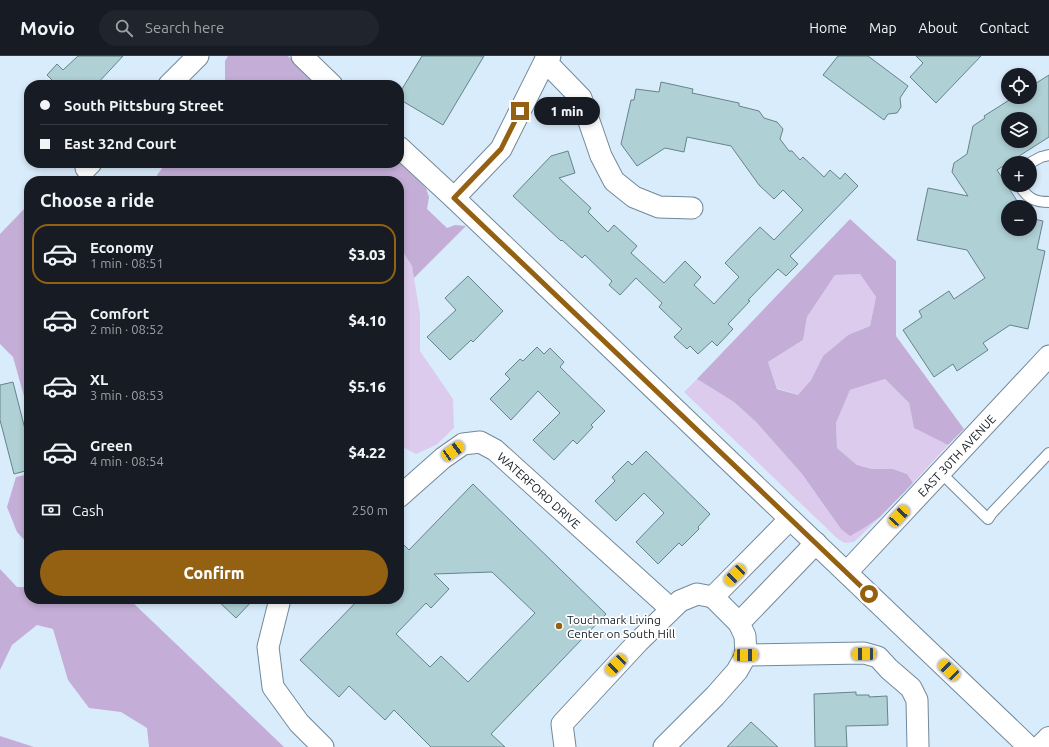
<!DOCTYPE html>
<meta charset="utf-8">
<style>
body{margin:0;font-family:Ubuntu,sans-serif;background:#20242c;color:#f1f3f6;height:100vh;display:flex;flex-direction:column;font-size:15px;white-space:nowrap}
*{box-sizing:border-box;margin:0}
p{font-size:13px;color:#9ea1a6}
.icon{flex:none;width:22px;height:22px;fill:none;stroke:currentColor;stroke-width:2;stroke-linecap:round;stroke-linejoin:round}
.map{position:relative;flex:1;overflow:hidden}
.panel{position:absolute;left:24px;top:120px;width:380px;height:428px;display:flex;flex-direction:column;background:#171b24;border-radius:16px;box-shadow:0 2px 6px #0003}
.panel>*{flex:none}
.banner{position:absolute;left:24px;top:24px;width:380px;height:88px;border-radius:16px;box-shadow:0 2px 6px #0003;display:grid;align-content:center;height:88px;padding:0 16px;background:#171b24}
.tools{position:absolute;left:1001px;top:12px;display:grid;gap:8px}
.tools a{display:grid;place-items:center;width:36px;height:36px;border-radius:50%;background:#171b24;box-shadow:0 2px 6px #0003;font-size:20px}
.end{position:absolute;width:18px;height:18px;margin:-9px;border:5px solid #936111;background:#fff;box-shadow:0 0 0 2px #fff}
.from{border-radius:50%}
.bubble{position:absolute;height:28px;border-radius:14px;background:#171b24;box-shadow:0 2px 6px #0003;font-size:13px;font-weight:800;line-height:28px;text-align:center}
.car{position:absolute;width:12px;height:24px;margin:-12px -6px;border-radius:5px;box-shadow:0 0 3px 1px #0007;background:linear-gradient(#f5c518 24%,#345 0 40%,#f5c518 0 76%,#345 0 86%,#f5c518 0)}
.banner b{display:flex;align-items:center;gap:14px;height:38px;font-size:15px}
.banner b+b{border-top:1px solid #363941}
.banner i{width:10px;height:10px;background:#f1f3f6}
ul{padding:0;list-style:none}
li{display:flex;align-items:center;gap:12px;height:60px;margin:0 8px 6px;padding:0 8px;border:2px solid transparent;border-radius:16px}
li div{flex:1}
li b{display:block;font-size:15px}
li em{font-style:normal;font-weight:800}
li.on{border-color:#936111}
li>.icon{width:36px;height:36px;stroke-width:1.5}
h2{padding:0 16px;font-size:18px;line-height:48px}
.pay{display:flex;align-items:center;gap:10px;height:44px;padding:0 16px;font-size:15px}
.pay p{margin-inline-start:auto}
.primary-button{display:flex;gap:8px;margin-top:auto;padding:8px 16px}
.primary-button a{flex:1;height:46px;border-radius:24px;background:#936111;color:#fff;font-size:16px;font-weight:800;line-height:46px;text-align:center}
header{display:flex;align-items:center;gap:24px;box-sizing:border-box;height:56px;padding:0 20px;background:#171b24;border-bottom:1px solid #363941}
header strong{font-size:19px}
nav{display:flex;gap:22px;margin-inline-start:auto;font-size:14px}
.search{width:280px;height:36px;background:#20242c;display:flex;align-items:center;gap:10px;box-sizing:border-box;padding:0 14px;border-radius:22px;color:#9ea1a6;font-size:15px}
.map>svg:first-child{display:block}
</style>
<header>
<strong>Movio</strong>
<div class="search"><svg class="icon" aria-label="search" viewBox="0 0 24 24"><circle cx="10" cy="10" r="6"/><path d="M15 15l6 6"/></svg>Search here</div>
<nav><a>Home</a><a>Map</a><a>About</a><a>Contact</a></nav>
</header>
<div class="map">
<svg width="1049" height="691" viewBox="0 0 1049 691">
<rect width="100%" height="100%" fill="#d9ecfb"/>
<g fill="#ddcbed">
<polygon points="399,190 412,210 420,258 420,295 453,343 454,372 436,389 416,398 401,390 399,384"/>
<polygon points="860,218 876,241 870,270 848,279 823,300 811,324 798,339 777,332 768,306 803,284 807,261 835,219"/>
<polygon points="697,323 734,346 756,366 802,418 841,473 864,472 880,461 854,486 845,487 838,483 684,336"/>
<polygon points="885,323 909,347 914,372 948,389 913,427 907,418 893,413 872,413 857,409 837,392 836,367 850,334"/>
</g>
<g fill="#c4aed7" fill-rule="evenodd">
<polygon points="228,0 288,0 319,29 225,29 225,5"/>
<polygon points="399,106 426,132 429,141 427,153 447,172 455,169 466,170 414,222 412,210 399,190 399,125 158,125 157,119 166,107 399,107"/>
<polygon points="25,152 29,157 29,358 13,301 0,288 0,178"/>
<path d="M850,163L896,205V280L964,373L948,389L914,372L909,347L885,323L850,334L836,367L837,392L857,409L872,413H893L907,418L913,427L880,461L864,472L850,480L841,473L802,418L756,366L734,346L697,323ZM860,218L876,241L870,270L848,279L823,300L811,324L798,339L777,333L768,306L803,284L807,261L835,219Z"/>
<polygon points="29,418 29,489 17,476 7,451 16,421"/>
<polygon points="0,513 17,531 29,531 29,543 129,543 284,691 149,691 147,672 121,656 89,652 68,624 53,573 37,569 12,589 0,614"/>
<polygon points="0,680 34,691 0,691"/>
</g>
<g fill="#afd0d5" stroke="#658489" fill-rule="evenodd">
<polygon points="78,0 123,0 96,29 49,29 53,25 47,19 57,8 63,14"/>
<polygon points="422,0 484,0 443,69 399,43 399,38"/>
<polygon points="838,0 868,0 908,30 900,42 901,51 897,57 888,58 884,64 823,19"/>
<polygon points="916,0 981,0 936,47 910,21 923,7"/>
<path d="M1049,19V81L997,114L1021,151H1008V173H1030V162L1043,165L1037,193L1045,195L1028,273L1010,269L983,287L988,294L957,315L953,308L934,321L903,274L922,261L919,255L949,235L954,243L985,222L967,194L917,184L928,132L968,140L952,116L954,107L967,98L973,70L985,62L984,60L1014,41H1030V31ZM1008,63H1030V85H1008Z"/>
<polygon points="661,26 693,33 692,37 739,47 739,50 759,55 764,62 777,66 783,73 780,83 789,95 792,95 800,104 803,101 824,121 830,114 840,123 845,117 858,130 790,200 798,208 786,220 778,213 748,244 750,245 728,268 733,273 717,290 712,285 698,298 690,290 687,293 674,281 682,273 659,251 662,247 636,222 620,239 609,229 612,225 585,199 582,202 562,184 561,185 513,140 551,100 568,95 575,117 559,122 591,152 588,156 608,176 614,169 637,190 631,197 664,227 685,205 701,221 694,229 714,248 739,221 725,207 760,171 774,184 803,154 783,134 774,143 759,129 731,90 687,81 684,96 665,92 637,110 621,88 631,44 634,44 636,33 659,36"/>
<polygon points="468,220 503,255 473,286 471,284 450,304 427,281 456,254 445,242"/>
<polygon points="537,291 544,298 550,292 564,306 560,311 605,355 591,369 593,371 577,388 573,384 554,404 533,384 560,357 538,335 511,364 490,343 510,323 505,318 520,303 523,305"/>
<polygon points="13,326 29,389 29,414 14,418 0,364 0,329"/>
<polygon points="646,395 710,458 698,471 699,473 682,490 679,487 658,508 636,486 664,457 644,437 616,465 595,445 615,425 612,421 628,405 632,409"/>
<path d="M473,428L606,558L491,678L505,691H431L394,654L385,664L349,630L339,641L300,604L359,543H399V484L409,494ZM492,516L535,557L468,626L441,600L430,611L396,578L426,547L431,552L449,533L434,518Z"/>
<polygon points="216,543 254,543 236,562"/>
<polygon points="856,636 856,639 869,639 869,641 887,640 888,669 846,670 847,691 815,691 814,638"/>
<polygon points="751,666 763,677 778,691 727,691"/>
</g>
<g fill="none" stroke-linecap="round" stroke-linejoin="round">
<g stroke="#73899a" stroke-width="12">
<g id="lane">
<polyline points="1030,107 1041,101 1049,99"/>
<path d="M1022,129L1021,132C1029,143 1035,146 1049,146"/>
<polyline points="940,416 988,463 992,457 1049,397"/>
</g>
</g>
<g stroke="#73899a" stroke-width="23">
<g id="street">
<polyline points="302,0 332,29"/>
<polyline points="545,5 581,42 601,100 614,125 634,141 659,151 692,152"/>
<polyline points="169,29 198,0"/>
<polyline points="399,91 454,142 1029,691"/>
<polyline points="86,112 91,107"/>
<polyline points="454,142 501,93 545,5 550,0"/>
<path id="s1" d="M399,441L443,402L463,388L480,386L495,394L671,553"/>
<path id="s2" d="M847,516L1049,300"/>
<polyline points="713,541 739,567"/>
<polyline points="280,543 268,591 273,631 299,667 323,691"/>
<polyline points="746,599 864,597 878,601 889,613 911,632 917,644 918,691"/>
<polyline points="565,691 562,668 638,586 680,545 697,538 713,541 790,463"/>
<polyline points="664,691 715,640 737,615 746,599 745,580 739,567 816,487"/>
</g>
</g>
<g stroke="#73899a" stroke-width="24">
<polyline id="secondary" points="1040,691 1049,682"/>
</g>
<use href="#lane" stroke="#fff" stroke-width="10"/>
<use href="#street" stroke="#fff" stroke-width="21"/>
<use href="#secondary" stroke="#fff" stroke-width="22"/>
</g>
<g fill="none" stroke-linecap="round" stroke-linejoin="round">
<polyline stroke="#936111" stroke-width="5" points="520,55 501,93 454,142 869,538"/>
</g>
<circle fill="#936111" stroke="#fff" stroke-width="1.5" cx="559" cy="570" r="4"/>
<g text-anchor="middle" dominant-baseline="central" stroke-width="3.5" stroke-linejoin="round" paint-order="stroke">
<g font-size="12" fill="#151e25" stroke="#fff">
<text stroke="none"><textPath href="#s2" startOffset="160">EAST 30TH AVENUE</textPath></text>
<text stroke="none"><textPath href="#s1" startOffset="177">WATERFORD DRIVE</textPath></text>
</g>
<g font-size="12" fill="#151e25" stroke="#fff" text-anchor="start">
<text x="567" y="563">Touchmark Living<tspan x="567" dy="14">Center on South Hill</tspan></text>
</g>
</g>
</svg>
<div class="tools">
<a><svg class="icon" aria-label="locate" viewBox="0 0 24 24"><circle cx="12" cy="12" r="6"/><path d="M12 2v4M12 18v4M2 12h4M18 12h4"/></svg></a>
<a><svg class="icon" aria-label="layers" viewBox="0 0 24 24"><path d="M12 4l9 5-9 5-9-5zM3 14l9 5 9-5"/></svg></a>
<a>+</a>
<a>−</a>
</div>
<i class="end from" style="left:869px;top:538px"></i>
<i class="end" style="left:520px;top:55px"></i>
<div class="bubble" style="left:534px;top:41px;width:66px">1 min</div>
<i class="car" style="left:453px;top:395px;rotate:55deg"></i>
<i class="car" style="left:899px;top:460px;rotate:43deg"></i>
<i class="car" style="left:735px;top:519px;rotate:225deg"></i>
<i class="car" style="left:864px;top:598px;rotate:269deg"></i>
<i class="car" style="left:746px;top:599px;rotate:89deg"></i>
<i class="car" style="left:616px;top:609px;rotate:224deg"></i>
<i class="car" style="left:949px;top:614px;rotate:314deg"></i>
<div class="banner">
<b><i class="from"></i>South Pittsburg Street</b>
<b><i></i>East 32nd Court</b>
</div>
<section class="panel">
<h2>Choose a ride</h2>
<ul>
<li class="on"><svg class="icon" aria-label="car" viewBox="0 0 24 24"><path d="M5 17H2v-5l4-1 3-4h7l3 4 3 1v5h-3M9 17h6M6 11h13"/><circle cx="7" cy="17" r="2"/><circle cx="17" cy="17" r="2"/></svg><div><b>Economy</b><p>1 min · 08:51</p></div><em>$3.03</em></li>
<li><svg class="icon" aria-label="car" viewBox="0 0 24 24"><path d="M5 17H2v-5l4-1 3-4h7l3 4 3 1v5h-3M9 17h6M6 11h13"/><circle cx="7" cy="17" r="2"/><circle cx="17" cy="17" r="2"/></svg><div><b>Comfort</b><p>2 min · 08:52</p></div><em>$4.10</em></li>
<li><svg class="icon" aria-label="car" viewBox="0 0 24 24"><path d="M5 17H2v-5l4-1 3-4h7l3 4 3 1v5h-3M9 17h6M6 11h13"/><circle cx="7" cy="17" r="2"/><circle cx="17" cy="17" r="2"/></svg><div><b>XL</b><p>3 min · 08:53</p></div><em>$5.16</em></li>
<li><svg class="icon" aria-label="car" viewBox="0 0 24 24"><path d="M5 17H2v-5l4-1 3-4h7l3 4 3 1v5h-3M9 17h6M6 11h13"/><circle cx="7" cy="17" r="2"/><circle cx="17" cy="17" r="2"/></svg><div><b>Green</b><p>4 min · 08:54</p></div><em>$4.22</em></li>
</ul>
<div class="pay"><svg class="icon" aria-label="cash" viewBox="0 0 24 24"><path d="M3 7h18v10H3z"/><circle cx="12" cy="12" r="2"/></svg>Cash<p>250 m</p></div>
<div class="primary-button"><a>Confirm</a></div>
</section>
</div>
